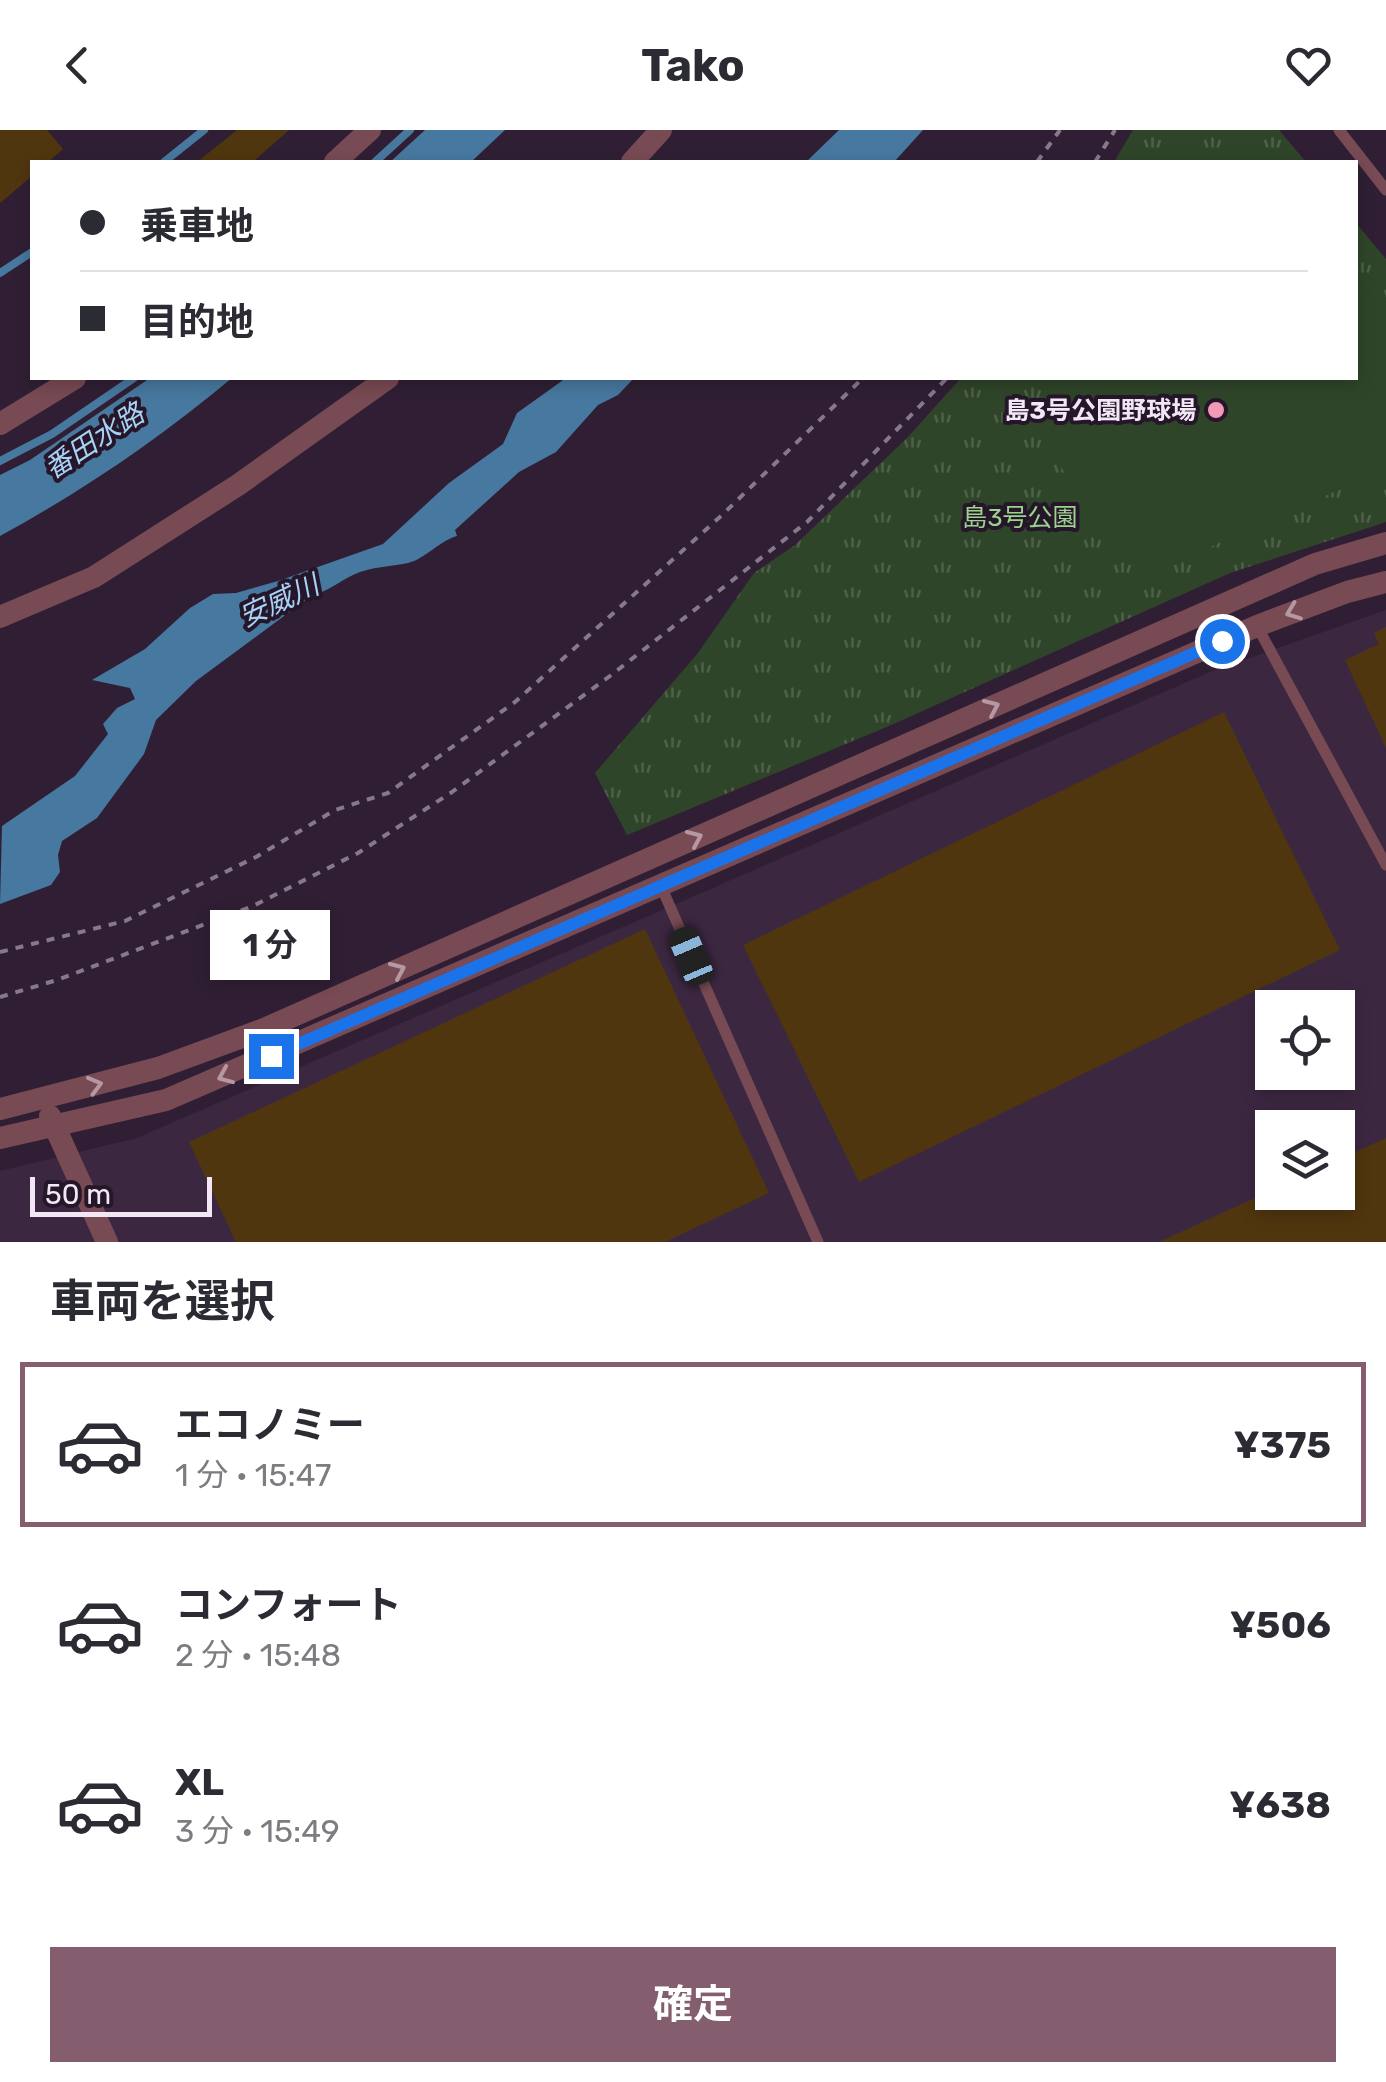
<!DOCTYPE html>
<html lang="ja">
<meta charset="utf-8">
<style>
body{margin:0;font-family:Rubik,"Noto Sans JP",sans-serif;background:#f2f2f3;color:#2b2b33;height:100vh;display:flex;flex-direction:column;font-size:38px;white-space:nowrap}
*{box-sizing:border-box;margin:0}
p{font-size:32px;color:#7c7c81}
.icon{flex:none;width:55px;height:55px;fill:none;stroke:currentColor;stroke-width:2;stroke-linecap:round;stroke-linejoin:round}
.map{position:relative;height:1112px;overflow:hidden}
.side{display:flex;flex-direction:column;background:#fff;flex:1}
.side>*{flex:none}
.top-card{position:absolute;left:30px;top:30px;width:1328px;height:220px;border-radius:0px;box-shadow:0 5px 15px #0003;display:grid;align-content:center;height:220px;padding:0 50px;background:#fff}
.controls{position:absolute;left:1255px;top:860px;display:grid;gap:20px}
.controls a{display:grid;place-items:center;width:100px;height:100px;border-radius:0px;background:#fff;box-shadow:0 5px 15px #0003;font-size:50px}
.scale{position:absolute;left:30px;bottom:25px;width:182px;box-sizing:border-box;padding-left:10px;border:5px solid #f2e7f5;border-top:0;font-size:28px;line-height:35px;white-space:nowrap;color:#f2e7f5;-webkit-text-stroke:8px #26162a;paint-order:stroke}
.end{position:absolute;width:45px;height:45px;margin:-22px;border:12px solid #1a73e8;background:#fff;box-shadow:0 0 0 5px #fff}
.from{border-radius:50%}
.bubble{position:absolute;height:70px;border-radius:0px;background:#fff;box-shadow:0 5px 15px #0003;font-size:32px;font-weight:700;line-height:70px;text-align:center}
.car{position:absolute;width:30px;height:60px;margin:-30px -15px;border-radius:12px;box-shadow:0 0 8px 2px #0007;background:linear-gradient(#222 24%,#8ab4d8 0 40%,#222 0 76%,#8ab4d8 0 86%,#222 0)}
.top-card b{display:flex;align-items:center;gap:35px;height:95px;font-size:38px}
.top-card b+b{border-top:2px solid #e1e1e2}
.top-card i{width:25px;height:25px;background:#2b2b33}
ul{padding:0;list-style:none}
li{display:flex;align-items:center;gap:30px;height:165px;margin:0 20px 15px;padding:0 30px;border:5px solid transparent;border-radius:0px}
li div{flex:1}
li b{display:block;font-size:38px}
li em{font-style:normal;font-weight:700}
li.on{border-color:#845d6e}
li>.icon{width:90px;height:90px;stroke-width:1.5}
h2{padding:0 50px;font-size:45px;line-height:120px}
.button{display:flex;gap:20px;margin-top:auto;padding:20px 50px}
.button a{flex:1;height:115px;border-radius:0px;background:#845d6e;color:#fff;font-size:40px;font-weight:700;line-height:115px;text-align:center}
header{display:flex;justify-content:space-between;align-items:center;height:130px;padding:0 50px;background:#fff;font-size:45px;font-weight:700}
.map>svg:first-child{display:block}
</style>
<header><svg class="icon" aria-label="back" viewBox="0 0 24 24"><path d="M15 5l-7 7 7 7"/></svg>Tako<svg class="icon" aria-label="heart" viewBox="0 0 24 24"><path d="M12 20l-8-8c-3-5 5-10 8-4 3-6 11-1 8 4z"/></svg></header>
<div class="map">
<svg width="1386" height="1112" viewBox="0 0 1386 1112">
<defs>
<pattern id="grass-tufts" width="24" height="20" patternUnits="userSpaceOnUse" patternTransform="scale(2.5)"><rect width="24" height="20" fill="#2f4529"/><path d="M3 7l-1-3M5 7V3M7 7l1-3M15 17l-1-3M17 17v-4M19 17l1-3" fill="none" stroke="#4e6049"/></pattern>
</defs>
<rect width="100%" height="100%" fill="#301f34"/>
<path fill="#3c2741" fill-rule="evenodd" d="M1386,480V1112H0V1041L137,1008L1210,542ZM1272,878H1338V942H1272ZM1272,998H1338V1062H1272Z"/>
<g fill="url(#grass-tufts)">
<polygon points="1133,0 1279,0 1306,32 1114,32"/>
<polygon points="1355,92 1386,129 1386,392 1230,443 889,596 627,705 595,643 698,523 754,443 795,415 907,308 961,248 1355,248"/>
</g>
<polygon fill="#2f4529" points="1355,148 1386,183 1386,339 1156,441 1077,365 1047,312 1044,248 1355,248"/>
<g fill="#47789f">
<polygon points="425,0 505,0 471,32 390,32"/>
<polygon points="839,0 923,0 894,32 806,32"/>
<path d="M150,248H232C159,309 84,360 0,406V345L30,330Z"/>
<path d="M566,248H634L618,265L598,275L556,322L519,342L455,400L457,406C439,411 425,429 408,433C390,437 372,436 353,445C338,452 329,461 311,466L196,551L156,590L144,624L97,688L62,711L58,725L60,742L51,755L0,774L2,696L75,646L108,604L103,594L117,578L135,569L130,558L92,550L145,519L190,478L213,464L236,463L278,451L383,414L449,353L503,314L517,283Z"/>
</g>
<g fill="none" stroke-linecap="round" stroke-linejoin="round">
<g stroke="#47789f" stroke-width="8">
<polyline points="164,32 204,0"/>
<polyline points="375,32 410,0"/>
<polyline points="0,143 32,122"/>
<polyline points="0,331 52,304 134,248"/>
</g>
</g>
<g fill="#50360f">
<polygon points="0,0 47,0 63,19 48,32 32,32 32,46 0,73"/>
<polygon points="237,0 289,0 253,32 197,32"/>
<polygon points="1386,497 1386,618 1345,530 1379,514 1374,503"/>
<polygon points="1224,582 1340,820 859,1052 743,815"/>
<polygon points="645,799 769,1063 665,1112 236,1112 189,1012"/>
<polygon points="1386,1008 1386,1112 1159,1112 1272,1060 1338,1062 1338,1030"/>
</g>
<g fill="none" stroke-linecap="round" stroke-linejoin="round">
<g stroke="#87798b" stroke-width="4" stroke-dasharray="8 8" stroke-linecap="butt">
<polyline points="1037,32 1060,0"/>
<polyline points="1095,32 1115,0"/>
<polyline points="0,822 125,791 256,727 335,680 388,663 515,572 721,386 863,248"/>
<polyline points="0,867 57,850 253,776 358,723 452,662 610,546 807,392 947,248"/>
</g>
<g stroke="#784a53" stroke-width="11">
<polyline points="1339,0 1386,60"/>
<polyline points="1257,496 1386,735"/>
<polyline points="660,754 818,1112"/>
</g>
<g stroke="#784a53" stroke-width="22">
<polyline points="335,32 370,0"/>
<polyline points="632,32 661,0"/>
<polyline points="0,294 75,248"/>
<polyline points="0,487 94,447 238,355 388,248"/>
<polyline points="0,979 158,938 264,899 1315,434 1386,413"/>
<polyline points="50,986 107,1112"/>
<polyline points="0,1008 166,970 1257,496 1347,462 1386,452"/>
</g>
</g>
<defs><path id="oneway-chevron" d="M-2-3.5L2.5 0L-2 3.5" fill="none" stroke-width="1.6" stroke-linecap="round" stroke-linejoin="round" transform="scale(2.5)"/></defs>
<g stroke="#b598a4">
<use href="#oneway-chevron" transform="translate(1293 482) rotate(159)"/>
<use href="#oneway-chevron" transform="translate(992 577) rotate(-24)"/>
<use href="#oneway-chevron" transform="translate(695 708) rotate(-24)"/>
<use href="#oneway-chevron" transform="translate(398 840) rotate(-24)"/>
<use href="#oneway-chevron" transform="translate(225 946) rotate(157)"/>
<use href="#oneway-chevron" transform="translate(95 955) rotate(-15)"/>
</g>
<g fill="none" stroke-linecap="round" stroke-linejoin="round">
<polyline stroke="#1a73e8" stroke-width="12" points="271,926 1222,511"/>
</g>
<circle fill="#f09ab6" stroke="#26162a" stroke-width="4" cx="1216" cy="280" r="10"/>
<g text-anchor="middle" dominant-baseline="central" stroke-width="8" stroke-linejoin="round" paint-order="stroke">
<g font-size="25" font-weight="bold" fill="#f2e7f5" stroke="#26162a" text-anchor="end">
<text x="1196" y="280">島3号公園野球場</text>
</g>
<g font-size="25" fill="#9bd28c" stroke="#26162a">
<text x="1020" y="387">島3号公園</text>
</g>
<g font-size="28" font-style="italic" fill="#a8d2f5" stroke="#26162a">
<text transform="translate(94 311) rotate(-33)">番田水路</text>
<text transform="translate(279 471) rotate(-25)">安威川</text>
</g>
</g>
</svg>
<div class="controls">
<a><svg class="icon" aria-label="locate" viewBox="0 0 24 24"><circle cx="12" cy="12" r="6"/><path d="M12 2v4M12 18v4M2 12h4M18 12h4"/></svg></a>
<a><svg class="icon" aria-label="layers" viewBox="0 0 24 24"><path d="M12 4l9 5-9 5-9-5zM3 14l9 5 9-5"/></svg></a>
</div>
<div class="scale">50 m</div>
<i class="end from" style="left:1222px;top:511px"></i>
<i class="end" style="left:271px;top:926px"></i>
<div class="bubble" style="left:210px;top:780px;width:120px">1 分</div>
<i class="car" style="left:691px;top:826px;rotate:337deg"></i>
<div class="top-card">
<b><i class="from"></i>乗車地</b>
<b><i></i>目的地</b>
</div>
</div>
<section class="side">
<h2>車両を選択</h2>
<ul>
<li class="on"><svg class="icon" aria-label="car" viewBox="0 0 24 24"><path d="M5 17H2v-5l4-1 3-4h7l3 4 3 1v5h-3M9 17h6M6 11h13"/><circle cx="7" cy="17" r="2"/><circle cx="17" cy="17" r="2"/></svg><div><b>エコノミー</b><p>1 分 · 15:47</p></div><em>¥375</em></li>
<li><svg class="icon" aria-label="car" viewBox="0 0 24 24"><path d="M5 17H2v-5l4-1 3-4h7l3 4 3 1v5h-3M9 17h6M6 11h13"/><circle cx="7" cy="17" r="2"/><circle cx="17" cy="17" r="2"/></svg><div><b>コンフォート</b><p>2 分 · 15:48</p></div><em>¥506</em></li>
<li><svg class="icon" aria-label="car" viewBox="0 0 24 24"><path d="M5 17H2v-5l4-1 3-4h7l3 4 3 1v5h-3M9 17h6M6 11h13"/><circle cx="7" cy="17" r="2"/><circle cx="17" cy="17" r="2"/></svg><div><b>XL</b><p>3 分 · 15:49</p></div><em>¥638</em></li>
</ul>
<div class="button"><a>確定</a></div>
</section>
